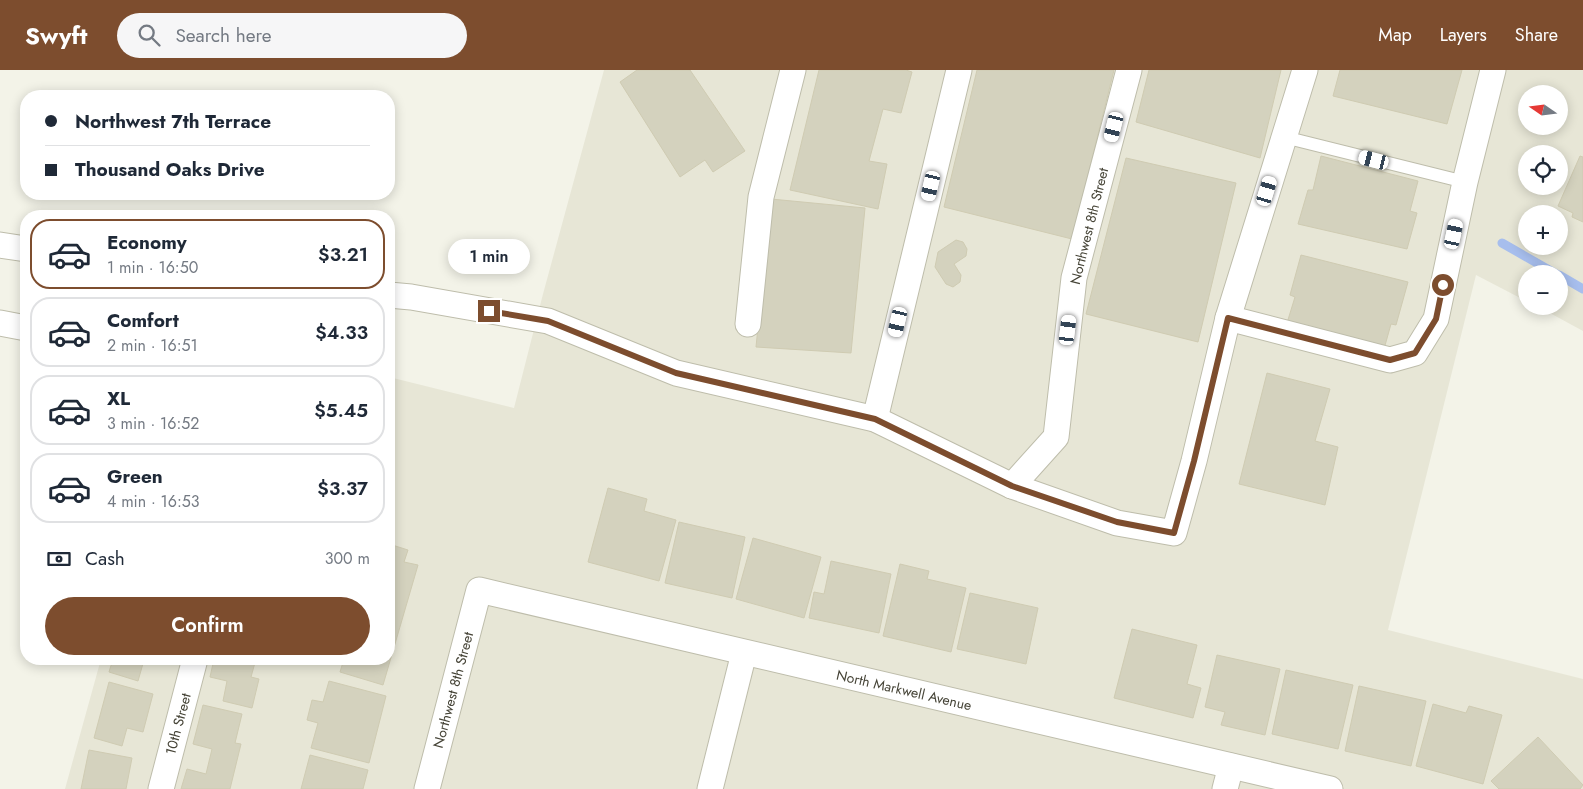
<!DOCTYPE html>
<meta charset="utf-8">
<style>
body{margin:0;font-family:Jost,sans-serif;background:#f6f6f7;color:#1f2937;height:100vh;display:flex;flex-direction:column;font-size:19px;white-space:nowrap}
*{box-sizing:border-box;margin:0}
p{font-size:16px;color:#747a83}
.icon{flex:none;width:28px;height:28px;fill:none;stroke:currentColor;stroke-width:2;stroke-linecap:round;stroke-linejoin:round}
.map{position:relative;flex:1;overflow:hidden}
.sheet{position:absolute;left:20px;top:140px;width:375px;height:455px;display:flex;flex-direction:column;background:#fff;border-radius:20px;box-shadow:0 2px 12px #0003}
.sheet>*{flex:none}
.guide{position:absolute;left:20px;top:20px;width:375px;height:110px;border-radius:20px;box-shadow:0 2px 12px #0003;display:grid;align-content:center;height:110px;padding:0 25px;background:#fff}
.needle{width:32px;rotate:284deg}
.controls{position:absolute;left:1518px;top:15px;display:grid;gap:10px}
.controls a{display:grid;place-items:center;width:50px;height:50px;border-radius:50%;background:#fff;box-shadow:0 2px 12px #0003;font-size:25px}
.end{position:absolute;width:22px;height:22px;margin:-11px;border:6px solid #7d4d2e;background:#fff;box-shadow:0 0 0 2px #fff}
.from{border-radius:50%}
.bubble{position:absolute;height:35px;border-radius:18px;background:#fff;box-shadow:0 2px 12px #0003;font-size:16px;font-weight:600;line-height:35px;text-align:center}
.car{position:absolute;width:15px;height:30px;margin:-15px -8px;border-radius:6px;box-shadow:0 0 4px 1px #0007;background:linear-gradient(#fff 24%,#345 0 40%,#fff 0 76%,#345 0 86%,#fff 0)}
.guide b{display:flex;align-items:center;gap:18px;height:48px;font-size:19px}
.guide b+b{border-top:1px solid #e0e1e3}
.guide i{width:12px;height:12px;background:#1f2937}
ul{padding:9px 0 0;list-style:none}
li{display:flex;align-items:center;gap:15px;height:70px;margin:0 10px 8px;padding:0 15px;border:2px solid #e0e1e3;border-radius:20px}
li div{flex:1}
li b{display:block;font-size:19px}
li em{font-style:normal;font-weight:600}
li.current{border-color:#7d4d2e}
li>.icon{width:45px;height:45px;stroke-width:1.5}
.pay{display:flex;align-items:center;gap:12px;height:55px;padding:0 25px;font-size:19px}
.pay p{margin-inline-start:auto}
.primary-button{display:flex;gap:10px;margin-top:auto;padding:10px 25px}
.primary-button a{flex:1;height:58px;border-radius:30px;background:#7d4d2e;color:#fff;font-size:20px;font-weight:600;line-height:58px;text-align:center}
header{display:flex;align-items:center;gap:30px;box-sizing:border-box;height:70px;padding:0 25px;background:#7d4d2e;color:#fff}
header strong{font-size:24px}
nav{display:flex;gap:28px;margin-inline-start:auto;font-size:18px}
.search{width:350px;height:45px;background:#f6f6f7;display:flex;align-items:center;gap:12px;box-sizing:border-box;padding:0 18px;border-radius:28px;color:#747a83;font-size:19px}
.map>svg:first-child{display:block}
</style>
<header>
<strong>Swyft</strong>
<div class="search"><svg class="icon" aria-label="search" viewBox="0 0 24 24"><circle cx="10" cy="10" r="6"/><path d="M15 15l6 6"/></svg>Search here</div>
<nav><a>Map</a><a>Layers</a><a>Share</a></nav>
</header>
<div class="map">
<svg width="1583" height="719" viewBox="0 0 1583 719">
<rect width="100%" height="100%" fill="#f3f3e8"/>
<path fill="#e7e6d6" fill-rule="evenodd" d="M604,0H1583V261L1537,236H1559V204H1526V231L1476,205L1388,560L1583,609V719H65L101,589H389V307L514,338L543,224ZM1526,24H1559V56H1526ZM1526,84H1559V116H1526ZM1526,144H1559V176H1526Z"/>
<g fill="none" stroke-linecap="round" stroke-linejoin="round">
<g stroke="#a7beed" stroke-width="9">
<polyline points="1502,173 1556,204"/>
<polyline points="1559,205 1583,219"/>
</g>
</g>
<g fill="#d4d2be" stroke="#cfcbb2">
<polygon points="637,0 690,0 745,81 713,102 705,90 680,107 620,12"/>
<polygon points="819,0 906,0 912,2 901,43 883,39 869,91 887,94 878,139 790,120"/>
<polygon points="977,0 1114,0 1072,169 944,137"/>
<polygon points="1149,0 1281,0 1260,88 1136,52"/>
<polygon points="1340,0 1462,0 1447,54 1333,26"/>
<polygon points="1321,86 1418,111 1410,141 1417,143 1407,179 1298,154 1308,120 1313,120"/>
<polygon points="1580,86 1583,87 1583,152 1572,147 1573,143 1558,136"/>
<polygon points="1126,88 1236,113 1198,272 1086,244"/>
<polygon points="771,129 865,138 851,283 756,277"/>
<polygon points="956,170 963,172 967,179 966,186 954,194 961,205 960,212 953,217 946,214 935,197 938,182"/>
<polygon points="1301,185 1408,212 1396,255 1391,254 1384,279 1287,253 1295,227 1290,225"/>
<polygon points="1267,303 1330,319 1315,371 1338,377 1325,435 1239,414"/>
<polygon points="608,418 647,429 644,441 676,450 659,511 588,492"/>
<polygon points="679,452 745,467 732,528 665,513"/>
<polygon points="753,468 821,487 804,548 736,529"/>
<polygon points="389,474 408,480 404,492 418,495 383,615 340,602 344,589 389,589"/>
<polygon points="831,491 891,504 879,563 809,548 814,522 824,524"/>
<polygon points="900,494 929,501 927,509 966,518 951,582 883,566"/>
<polygon points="970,523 1038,538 1026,594 957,579"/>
<polygon points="1132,559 1197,575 1187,614 1201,618 1193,648 1114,628"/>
<polygon points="1217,585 1280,599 1265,665 1221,655 1225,642 1205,637"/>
<polygon points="113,589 159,589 158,594 144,590 138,611 109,602"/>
<polygon points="214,589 256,589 251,607 259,609 252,638 223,631 227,611 210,607"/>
<polygon points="1286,600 1353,615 1338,679 1272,664"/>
<polygon points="329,611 386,626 369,693 311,678 318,653 307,650 312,630 323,632"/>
<polygon points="109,612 153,624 143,662 127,658 122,676 94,668"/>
<polygon points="1359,616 1426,631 1411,696 1345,681"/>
<polygon points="1433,634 1466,643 1469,636 1502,645 1483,714 1416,696"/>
<polygon points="203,635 242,644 235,673 241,674 230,719 181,719 187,699 206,704 212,679 193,674"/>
<polygon points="1538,667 1583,715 1580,719 1499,719 1491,711"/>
<polygon points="89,680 132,688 126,719 81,719"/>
<polygon points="310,685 368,700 363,719 301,719"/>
</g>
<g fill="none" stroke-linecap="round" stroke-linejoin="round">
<g stroke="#bebdab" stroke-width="14">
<polyline id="lane" points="1284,67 1465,112"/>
</g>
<g stroke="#bebdab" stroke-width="27">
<g id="street">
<polyline points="0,175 26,179"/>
<polyline points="389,225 411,227 548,251 676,303 875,349 1012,416 1117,453 1174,463 1194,391 1228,248 1305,0"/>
<polyline points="1228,248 1390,290 1415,283 1436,249 1465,112 1493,0"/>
<polyline points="0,253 26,258"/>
<polyline points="748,254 761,127 793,0"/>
<polyline points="875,349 959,0"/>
<polyline points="1012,416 1056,367 1074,208 1129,0"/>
<polyline points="161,719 195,589"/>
<polyline points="427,719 479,520 1330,719"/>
<polyline points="710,719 744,583"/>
<polyline points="1225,719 1231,696"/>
</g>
</g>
<use href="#lane" stroke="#fff" stroke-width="12"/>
<use href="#street" stroke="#fff" stroke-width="25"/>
</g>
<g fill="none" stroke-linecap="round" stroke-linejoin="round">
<polyline stroke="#7d4d2e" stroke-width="6" points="489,241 548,251 676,303 875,349 1012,416 1117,452 1174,463 1194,391 1228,248 1390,290 1415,283 1436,249 1443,215"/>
</g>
<g text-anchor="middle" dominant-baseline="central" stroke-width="4" stroke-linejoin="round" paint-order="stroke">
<g font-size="14" fill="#464437" stroke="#fff">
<text transform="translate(1089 156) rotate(-76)">Northwest 8th Street</text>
<text transform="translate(453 620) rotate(-75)">Northwest 8th Street</text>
<text transform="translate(904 620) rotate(13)">North Markwell Avenue</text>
<text transform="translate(178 654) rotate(-75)">10th Street</text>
</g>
</g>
</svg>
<div class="controls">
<a><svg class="needle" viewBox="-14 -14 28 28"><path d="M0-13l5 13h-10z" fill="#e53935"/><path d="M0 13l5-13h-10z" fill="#747a83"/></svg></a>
<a><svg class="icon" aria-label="locate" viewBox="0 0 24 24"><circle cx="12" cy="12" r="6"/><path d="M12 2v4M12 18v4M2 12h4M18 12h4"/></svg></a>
<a>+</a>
<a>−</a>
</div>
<i class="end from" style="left:1443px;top:215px"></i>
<i class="end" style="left:489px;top:241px"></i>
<div class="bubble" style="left:448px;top:169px;width:82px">1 min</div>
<i class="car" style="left:1114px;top:57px;rotate:194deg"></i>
<i class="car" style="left:1374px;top:90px;rotate:284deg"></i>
<i class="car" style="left:931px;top:116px;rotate:193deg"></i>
<i class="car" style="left:1267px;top:121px;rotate:17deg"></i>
<i class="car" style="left:1454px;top:164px;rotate:12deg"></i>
<i class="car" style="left:898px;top:252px;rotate:193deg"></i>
<i class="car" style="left:1068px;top:260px;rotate:7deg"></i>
<div class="guide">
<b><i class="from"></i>Northwest 7th Terrace</b>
<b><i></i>Thousand Oaks Drive</b>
</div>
<section class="sheet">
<ul>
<li class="current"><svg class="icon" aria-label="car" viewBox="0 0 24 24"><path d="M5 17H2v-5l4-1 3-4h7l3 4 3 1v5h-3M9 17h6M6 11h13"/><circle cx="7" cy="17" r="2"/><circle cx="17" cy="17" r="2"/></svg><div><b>Economy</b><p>1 min · 16:50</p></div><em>$3.21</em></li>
<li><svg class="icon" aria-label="car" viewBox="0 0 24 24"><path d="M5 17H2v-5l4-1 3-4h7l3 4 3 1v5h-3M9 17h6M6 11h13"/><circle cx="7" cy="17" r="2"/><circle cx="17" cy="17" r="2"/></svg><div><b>Comfort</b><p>2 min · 16:51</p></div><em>$4.33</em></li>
<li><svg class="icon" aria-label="car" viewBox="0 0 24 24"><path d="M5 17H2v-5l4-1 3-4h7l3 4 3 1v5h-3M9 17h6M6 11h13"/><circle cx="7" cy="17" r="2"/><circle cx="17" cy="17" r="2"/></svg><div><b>XL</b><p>3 min · 16:52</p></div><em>$5.45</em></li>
<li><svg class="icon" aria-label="car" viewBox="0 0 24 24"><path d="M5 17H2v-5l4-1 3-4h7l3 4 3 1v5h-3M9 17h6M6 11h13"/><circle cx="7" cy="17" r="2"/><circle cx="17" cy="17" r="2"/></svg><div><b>Green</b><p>4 min · 16:53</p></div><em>$3.37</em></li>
</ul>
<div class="pay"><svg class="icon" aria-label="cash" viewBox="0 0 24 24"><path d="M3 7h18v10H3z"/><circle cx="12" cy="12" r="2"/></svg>Cash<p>300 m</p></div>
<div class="primary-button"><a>Confirm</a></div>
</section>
</div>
